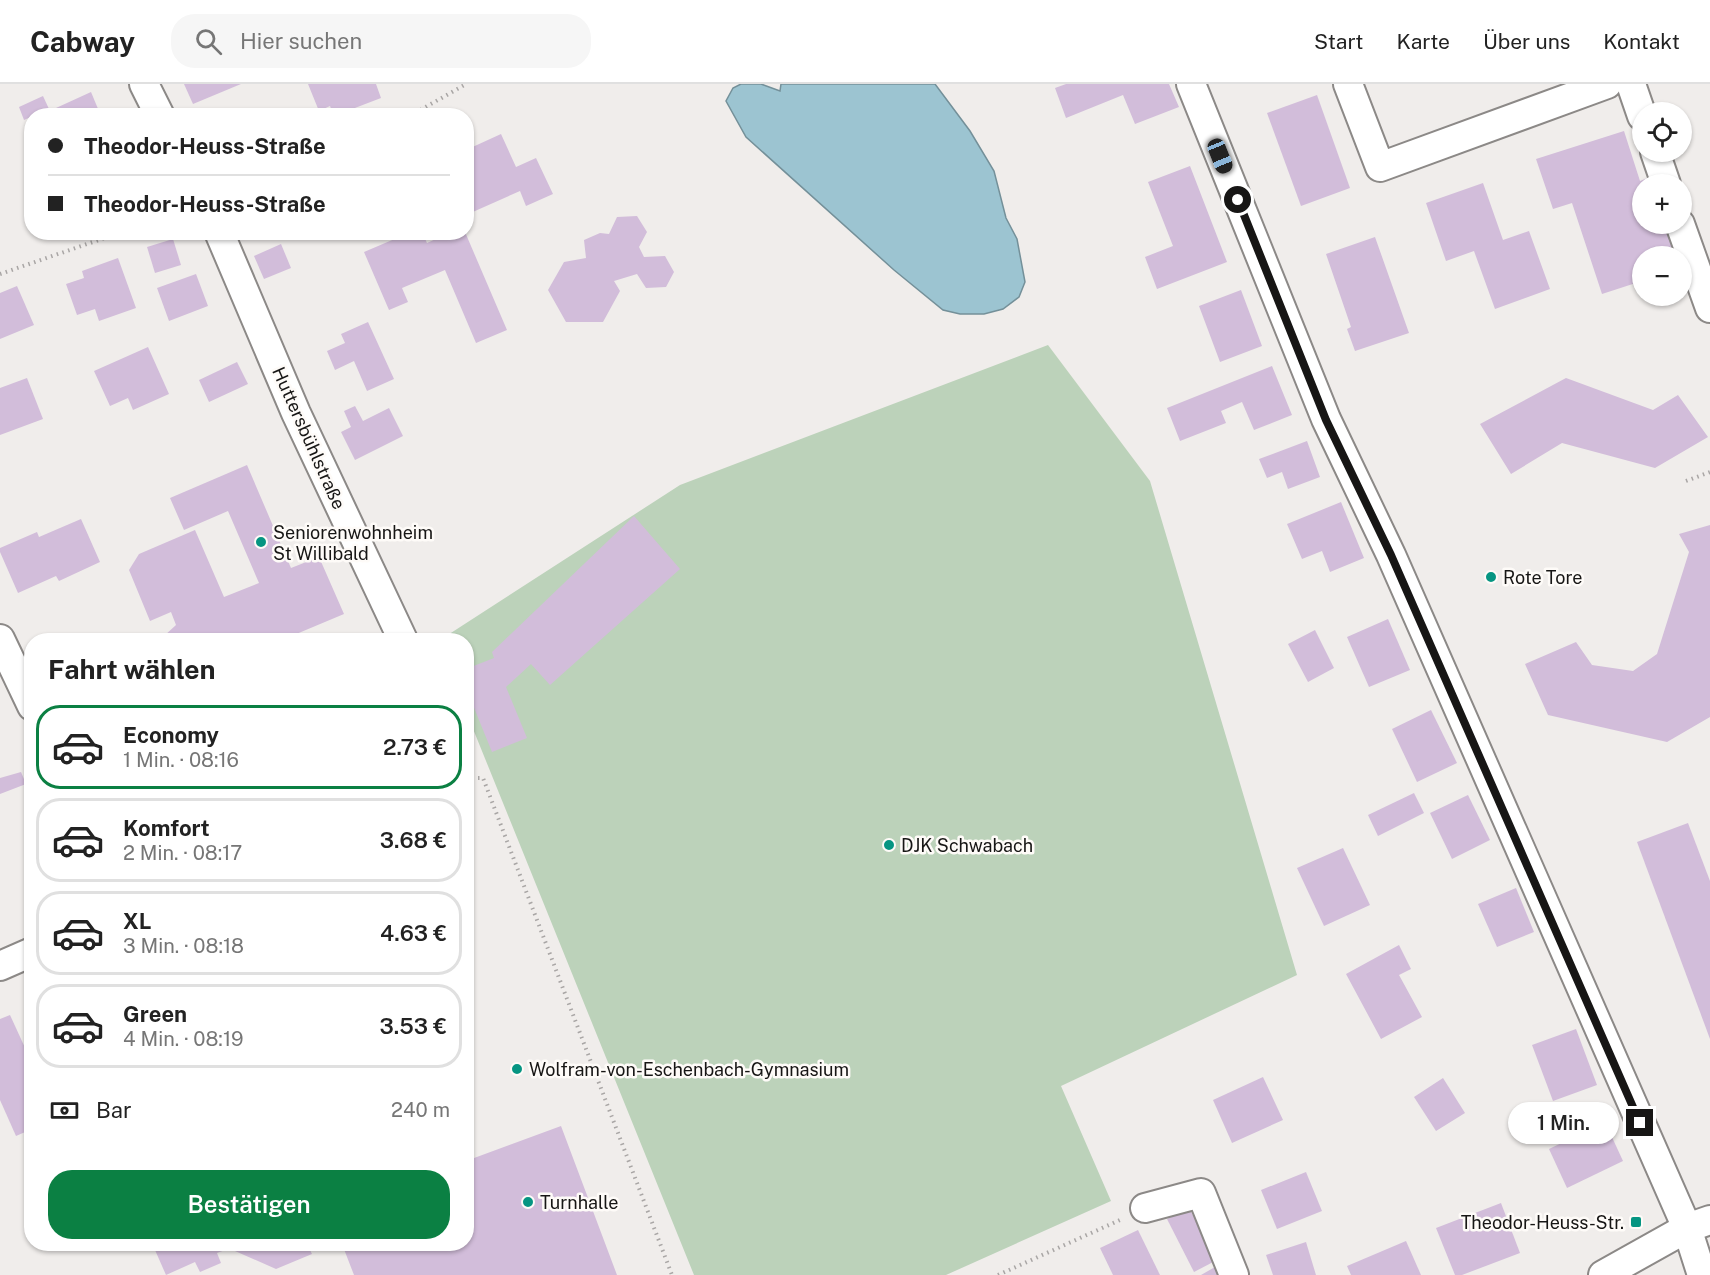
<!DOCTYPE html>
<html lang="de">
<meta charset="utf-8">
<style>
body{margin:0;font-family:"Public Sans",sans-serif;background:#f6f6f6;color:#222;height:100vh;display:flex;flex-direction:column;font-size:22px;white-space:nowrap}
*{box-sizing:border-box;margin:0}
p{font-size:20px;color:#767676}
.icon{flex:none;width:33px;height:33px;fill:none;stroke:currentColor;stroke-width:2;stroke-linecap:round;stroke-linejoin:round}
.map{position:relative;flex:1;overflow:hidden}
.drawer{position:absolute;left:24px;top:549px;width:450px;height:618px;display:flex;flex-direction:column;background:#fff;border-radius:24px;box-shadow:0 2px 4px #0004}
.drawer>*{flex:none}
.hud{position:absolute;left:24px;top:24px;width:450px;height:132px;border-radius:24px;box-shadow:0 2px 4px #0004;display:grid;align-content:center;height:132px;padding:0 24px;background:#fff}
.buttons{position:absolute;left:1632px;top:18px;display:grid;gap:12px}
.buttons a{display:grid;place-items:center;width:60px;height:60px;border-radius:50%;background:#fff;box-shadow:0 2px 4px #0004;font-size:30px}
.end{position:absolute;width:27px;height:27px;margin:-14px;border:8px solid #171615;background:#fff;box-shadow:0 0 0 3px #fff}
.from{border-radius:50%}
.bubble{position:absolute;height:42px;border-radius:21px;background:#fff;box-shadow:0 2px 4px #0004;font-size:20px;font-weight:600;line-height:42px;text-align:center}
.car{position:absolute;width:18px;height:36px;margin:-18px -9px;border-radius:8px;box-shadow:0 0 4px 2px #0007;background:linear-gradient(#222 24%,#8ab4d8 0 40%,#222 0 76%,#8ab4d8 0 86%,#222 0)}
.hud b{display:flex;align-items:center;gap:21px;height:57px;font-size:22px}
.hud b+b{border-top:2px solid #e0e0e0}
.hud i{width:15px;height:15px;background:#222}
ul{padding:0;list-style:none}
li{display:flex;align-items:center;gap:18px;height:84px;margin:0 12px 9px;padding:0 12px;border:3px solid #e0e0e0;border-radius:24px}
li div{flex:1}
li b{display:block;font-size:22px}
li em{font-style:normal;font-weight:600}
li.current{border-color:#0b8043}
li>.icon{width:54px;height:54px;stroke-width:1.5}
h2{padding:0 24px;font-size:27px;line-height:72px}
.pay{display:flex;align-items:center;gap:15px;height:66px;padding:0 24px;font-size:22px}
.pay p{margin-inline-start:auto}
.cta{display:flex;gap:12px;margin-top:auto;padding:12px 24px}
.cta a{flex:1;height:69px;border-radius:24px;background:#0b8043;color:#fff;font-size:24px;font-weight:600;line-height:69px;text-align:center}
header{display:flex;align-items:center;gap:36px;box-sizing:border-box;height:84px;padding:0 30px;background:#fff;border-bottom:2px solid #e0e0e0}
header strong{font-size:28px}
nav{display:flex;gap:33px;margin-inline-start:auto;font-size:21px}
.search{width:420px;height:54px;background:#f6f6f6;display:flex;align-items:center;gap:15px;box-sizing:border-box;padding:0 21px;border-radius:24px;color:#767676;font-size:22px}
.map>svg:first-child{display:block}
</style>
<header>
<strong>Cabway</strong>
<div class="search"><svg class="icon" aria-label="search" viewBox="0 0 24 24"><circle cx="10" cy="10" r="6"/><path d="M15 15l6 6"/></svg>Hier suchen</div>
<nav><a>Start</a><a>Karte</a><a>Über uns</a><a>Kontakt</a></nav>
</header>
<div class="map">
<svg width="1710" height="1191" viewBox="0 0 1710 1191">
<rect width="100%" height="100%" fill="#f0edeb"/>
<polygon fill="#bcd2ba" points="1048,261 1150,397 1297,891 1061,1002 1111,1117 946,1191 694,1191 467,630 466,556 440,556 680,401"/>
<polygon fill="#9cc4d1" stroke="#749099" stroke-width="1.5" points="741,0 761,0 780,7 781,0 935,0 970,47 994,87 1006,134 1017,155 1025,198 1019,213 1003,225 984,230 960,230 943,226 894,186 746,53 726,17 733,4"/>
<g fill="#d2bdda">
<polygon points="184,0 241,0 193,20"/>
<polygon points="308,0 376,0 381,14 334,32 330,22 319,27"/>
<polygon points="1066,0 1169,0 1179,23 1135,40 1123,11 1066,34 1055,4"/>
<polygon points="91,8 101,32 60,32 56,24"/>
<polygon points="1317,11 1350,104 1301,122 1267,29"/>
<polygon points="43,12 49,25 24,36 19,23"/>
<polygon points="1624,47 1640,97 1650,93 1652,100 1642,100 1642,140 1665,140 1676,172 1642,172 1642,197 1602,210 1572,119 1553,125 1536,75"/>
<polygon points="501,50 516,83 536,74 553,110 526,122 520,107 466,131 466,66"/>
<polygon points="1190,82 1227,178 1157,205 1145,173 1173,162 1148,98"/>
<polygon points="1483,99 1503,156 1529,147 1550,205 1495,225 1474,167 1446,177 1426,119"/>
<polygon points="637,132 647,148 639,163 644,173 665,172 674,188 666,203 646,204 637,190 614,197 620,207 603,238 566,238 548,206 564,178 586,174 584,156 600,149 609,150 617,133"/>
<polygon points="411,148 422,148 427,159 451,148 465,148 507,246 476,259 445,186 402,204 408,218 389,226 364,168"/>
<polygon points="1375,153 1409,249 1355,267 1347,245 1351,243 1326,170"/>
<polygon points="173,155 181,181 155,189 147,163"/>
<polygon points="281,160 291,184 264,195 254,172"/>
<polygon points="118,174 136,224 99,237 95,225 77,231 66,200 84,194 82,187"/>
<polygon points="196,190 208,222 169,237 157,204"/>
<polygon points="17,202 34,241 0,255 0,209"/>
<polygon points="1241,206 1262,262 1220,278 1199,222"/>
<polygon points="368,238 394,295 367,307 354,277 335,286 327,267 345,259 341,250"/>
<polygon points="148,263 169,310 133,326 128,314 110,322 94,287"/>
<polygon points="237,278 248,300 209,318 199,296"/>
<polygon points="1272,282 1292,331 1254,346 1242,318 1221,327 1226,339 1180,357 1167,324"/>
<polygon points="27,294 43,335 0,351 0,304"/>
<polygon points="1566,294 1653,326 1678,311 1708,353 1655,384 1562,359 1511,390 1480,340"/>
<polygon points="355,322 363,337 389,324 403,352 355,376 341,348 351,343 344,327"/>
<polygon points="1307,357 1320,393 1288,405 1282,388 1267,394 1259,375"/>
<polygon points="247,381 291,484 319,473 344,530 282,556 166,556 164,552 176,541 171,528 150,537 129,486 139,470 195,446 224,513 259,499 228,427 184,446 170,414"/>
<polygon points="1341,418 1364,474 1330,488 1322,467 1302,475 1287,440"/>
<polygon points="634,432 680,485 550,601 531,580 506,603 527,654 492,668 466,604 466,585 494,574 492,568"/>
<polygon points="81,435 100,478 59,497 56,492 18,509 0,468 0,464 37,448 39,453"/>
<polygon points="1710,441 1710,633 1667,658 1548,631 1525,580 1576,558 1592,581 1633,587 1657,570 1689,468 1679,450"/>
<polygon points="1388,535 1410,586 1369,603 1347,553"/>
<polygon points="1315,546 1334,584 1308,598 1288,560"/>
<polygon points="1431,626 1457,679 1417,698 1392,645"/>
<polygon points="21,688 26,700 0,710 0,694"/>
<polygon points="1414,709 1424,729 1378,752 1368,731"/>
<polygon points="1468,711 1490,756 1452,775 1430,729"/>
<polygon points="1688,739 1710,797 1710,955 1637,758"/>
<polygon points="1343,764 1370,821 1324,842 1297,784"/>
<polygon points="1516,804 1534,848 1497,863 1478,820"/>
<polygon points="1399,861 1411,885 1399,891 1422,933 1381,955 1346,890"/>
<polygon points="10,931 32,979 32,1045 16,1052 0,1016 0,935"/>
<polygon points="1576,945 1597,1001 1553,1017 1532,961"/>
<polygon points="1263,993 1283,1036 1232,1059 1213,1016"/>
<polygon points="1443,994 1465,1029 1436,1047 1414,1013"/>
<polygon points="1605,1038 1623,1077 1567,1104 1549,1065"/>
<polygon points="561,1042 617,1191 354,1191 342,1160 466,1160 466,1077"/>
<polygon points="1306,1088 1322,1127 1277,1145 1261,1106"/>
<polygon points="1501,1119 1520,1169 1462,1191 1455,1191 1436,1144"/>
<polygon points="1189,1124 1217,1176 1194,1188 1167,1135"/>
<polygon points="1138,1146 1160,1191 1113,1191 1100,1164"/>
<polygon points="1406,1157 1421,1191 1351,1191 1347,1182"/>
<polygon points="1306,1158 1316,1191 1273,1191 1266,1171"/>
<polygon points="162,1160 307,1160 312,1170 276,1185 235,1167 233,1163 217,1169 221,1179 200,1188 195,1178 166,1191 155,1166 163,1162"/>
<polygon points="1222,1179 1226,1191 1201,1191"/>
</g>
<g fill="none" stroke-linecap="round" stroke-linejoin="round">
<g stroke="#8c8987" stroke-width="32">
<g id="minor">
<polyline points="144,0 160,32"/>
<polyline points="1191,0 1326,335 1391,471 1687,1144 1702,1191"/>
<polyline points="1348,0 1380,83 1607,0"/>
<polyline points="1631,0 1642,32"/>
<polyline points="1655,68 1666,100"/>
<polyline points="1680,140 1710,224"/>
<polyline points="219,148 296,329 403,556"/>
<polyline points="0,555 32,622"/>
<polyline points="0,882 32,868"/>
<polyline points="1145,1124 1201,1109 1234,1191"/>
<polyline points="1603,1191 1687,1144 1710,1136"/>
</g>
</g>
<g stroke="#a9a6a5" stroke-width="4" stroke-dasharray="1.5 4.5" stroke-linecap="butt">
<polyline points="410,32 466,0"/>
<polyline points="0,190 122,148"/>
<polyline points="1686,397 1710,388"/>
<polyline points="466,694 483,694 672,1191"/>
<polyline points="998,1191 1120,1136"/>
</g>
<use href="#minor" stroke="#fff" stroke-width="28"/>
</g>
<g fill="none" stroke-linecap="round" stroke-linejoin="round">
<polyline stroke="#171615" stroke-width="8" points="1238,116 1326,336 1391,471 1640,1039"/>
</g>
<g fill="#069582" stroke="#fefbf8" stroke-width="2">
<circle cx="261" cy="458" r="6"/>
<circle cx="1491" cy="493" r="6"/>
<circle cx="889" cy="761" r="6"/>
<circle cx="517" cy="985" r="6"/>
<circle cx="528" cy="1118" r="6"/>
<rect x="1630" y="1132" width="12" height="12" rx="3"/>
</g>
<g text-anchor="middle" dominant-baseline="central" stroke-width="5" stroke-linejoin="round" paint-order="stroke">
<g font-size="18" fill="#171615" stroke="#fefbf8">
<text transform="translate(309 354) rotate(66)">Huttersbühlstraße</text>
</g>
<g font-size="18" fill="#171615" stroke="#fefbf8" text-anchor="start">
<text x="273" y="448">Seniorenwohnheim<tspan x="273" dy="21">St Willibald</tspan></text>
<text x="1503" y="493">Rote Tore</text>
<text x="901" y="761">DJK Schwabach</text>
<text x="529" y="985">Wolfram-von-Eschenbach-Gymnasium</text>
<text x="540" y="1118">Turnhalle</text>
<text x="1624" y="1138" text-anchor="end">Theodor-Heuss-Str.</text>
</g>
</g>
</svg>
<div class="buttons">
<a><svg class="icon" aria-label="locate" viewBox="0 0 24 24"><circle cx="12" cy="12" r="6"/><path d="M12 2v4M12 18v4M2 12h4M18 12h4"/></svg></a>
<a>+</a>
<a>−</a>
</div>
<i class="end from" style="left:1238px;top:116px"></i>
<i class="end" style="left:1640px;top:1039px"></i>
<div class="bubble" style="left:1508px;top:1018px;width:111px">1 Min.</div>
<i class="car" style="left:1220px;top:72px;rotate:158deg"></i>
<div class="hud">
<b><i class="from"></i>Theodor-Heuss-Straße</b>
<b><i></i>Theodor-Heuss-Straße</b>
</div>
<section class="drawer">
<h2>Fahrt wählen</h2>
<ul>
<li class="current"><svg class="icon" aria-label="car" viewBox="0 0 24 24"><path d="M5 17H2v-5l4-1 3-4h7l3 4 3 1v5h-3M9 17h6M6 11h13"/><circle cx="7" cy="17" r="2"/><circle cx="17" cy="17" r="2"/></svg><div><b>Economy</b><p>1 Min. · 08:16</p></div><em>2.73 €</em></li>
<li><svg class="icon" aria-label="car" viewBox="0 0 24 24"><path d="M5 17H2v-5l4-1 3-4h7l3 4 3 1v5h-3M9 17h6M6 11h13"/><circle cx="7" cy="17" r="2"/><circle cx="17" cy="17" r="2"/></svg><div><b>Komfort</b><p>2 Min. · 08:17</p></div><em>3.68 €</em></li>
<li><svg class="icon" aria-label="car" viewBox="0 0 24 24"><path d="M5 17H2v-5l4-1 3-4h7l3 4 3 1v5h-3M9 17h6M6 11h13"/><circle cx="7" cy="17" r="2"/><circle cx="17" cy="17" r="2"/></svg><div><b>XL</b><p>3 Min. · 08:18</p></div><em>4.63 €</em></li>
<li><svg class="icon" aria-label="car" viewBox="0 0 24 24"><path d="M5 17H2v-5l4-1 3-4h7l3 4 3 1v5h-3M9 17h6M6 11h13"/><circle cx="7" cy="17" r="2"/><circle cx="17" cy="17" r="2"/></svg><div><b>Green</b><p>4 Min. · 08:19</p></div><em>3.53 €</em></li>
</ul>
<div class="pay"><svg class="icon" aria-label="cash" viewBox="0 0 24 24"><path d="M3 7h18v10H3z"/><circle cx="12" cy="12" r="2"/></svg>Bar<p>240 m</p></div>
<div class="cta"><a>Bestätigen</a></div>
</section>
</div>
